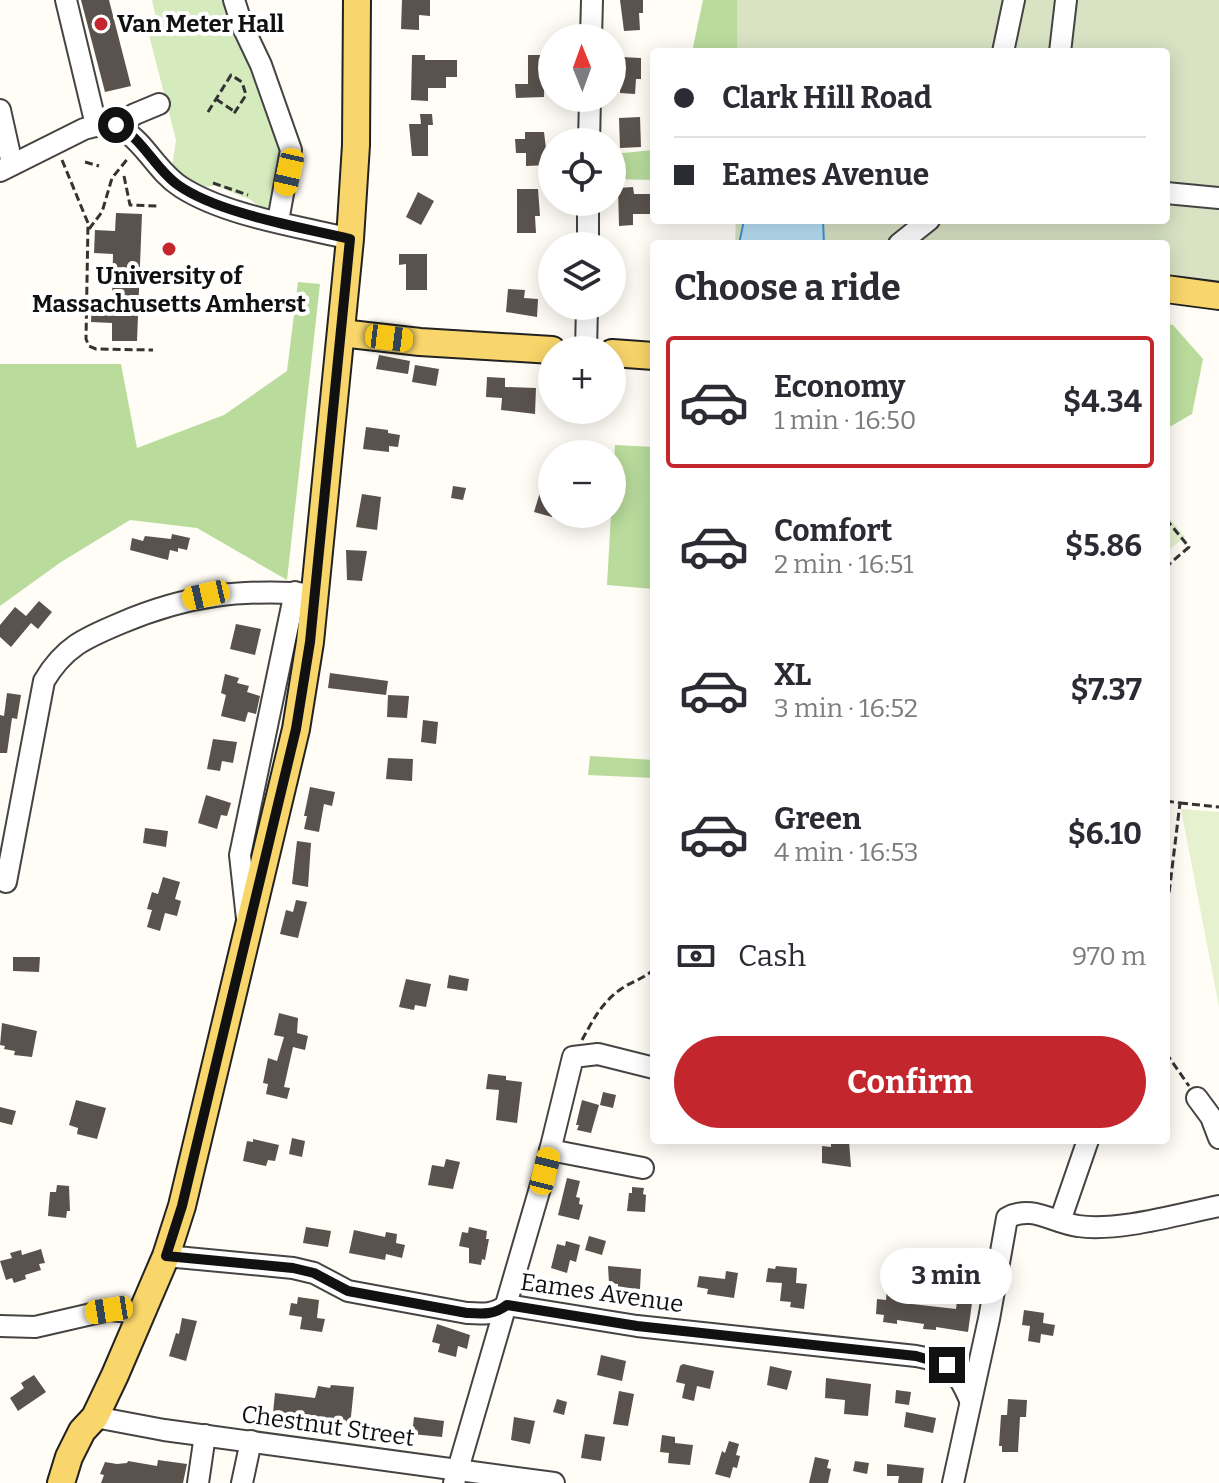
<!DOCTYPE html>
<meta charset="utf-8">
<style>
body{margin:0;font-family:Bitter,serif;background:#f2f2f3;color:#2b2b33;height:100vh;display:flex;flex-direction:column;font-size:30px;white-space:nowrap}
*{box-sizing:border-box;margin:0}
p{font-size:26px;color:#7c7c81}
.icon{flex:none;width:44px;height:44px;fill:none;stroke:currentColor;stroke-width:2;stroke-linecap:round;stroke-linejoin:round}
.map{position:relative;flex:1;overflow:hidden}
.details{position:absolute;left:650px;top:240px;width:520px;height:904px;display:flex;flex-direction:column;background:#fff;border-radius:8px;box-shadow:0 4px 20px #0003}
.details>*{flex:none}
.banner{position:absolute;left:650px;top:48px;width:520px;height:176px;border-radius:8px;box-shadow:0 4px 20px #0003;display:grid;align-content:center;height:176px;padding:0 24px;background:#fff}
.needle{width:52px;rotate:359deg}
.buttons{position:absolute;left:538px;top:24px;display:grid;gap:16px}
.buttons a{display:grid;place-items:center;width:88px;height:88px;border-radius:50%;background:#fff;box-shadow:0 4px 20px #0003;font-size:40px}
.end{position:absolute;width:36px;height:36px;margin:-18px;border:10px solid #111;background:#fff;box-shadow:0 0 0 4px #fff}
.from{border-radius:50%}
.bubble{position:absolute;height:56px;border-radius:28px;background:#fff;box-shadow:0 4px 20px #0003;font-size:26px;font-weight:700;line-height:56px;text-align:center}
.car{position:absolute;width:24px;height:48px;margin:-24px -12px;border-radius:10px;box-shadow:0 0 6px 2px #0007;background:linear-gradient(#f5c518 24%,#345 0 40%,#f5c518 0 76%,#345 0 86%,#f5c518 0)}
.banner b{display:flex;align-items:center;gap:28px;height:76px;font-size:30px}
.banner b+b{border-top:2px solid #e1e1e2}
.banner i{width:20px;height:20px;background:#2b2b33}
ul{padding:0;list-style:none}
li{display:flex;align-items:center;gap:24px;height:132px;margin:0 16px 12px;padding:0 8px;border:4px solid transparent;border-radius:8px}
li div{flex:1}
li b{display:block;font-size:30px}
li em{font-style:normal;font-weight:700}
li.active{border-color:#c4262e}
li>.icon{width:72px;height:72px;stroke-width:1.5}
h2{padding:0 24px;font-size:36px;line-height:96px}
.pay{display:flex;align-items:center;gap:20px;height:88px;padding:0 24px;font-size:30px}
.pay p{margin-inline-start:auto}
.action{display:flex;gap:16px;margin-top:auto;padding:16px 24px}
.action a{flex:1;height:92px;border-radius:48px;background:#c4262e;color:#fff;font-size:32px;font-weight:700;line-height:92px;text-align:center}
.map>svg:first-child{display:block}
</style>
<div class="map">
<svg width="1219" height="1483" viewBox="0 0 1219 1483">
<rect width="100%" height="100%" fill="#fffdf5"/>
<path fill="#d5ebbd" d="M152,0H230L284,149L274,205L261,209L251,200L214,185C200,192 180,179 172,167L176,140L149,35L159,32Z"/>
<g fill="#b9dc9c">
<polygon points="703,0 771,0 813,52 692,52"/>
<polygon points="654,150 654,180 612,179 612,154"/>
<polygon points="298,282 320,284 287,580 197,528 130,520 61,562 0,606 0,364 121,364 137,448 224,415 287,371"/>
<polygon points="1166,324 1173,325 1203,359 1192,414 1166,429"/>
<polygon points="615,445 654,447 654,589 607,585"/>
<polygon points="590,756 654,760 654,778 588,775"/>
</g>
<polygon fill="#d9e3c4" points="737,0 1219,0 1219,281 1166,276 1166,244 735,244 736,220 1166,220 1166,52 737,52"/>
<g fill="#e6f2cf">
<polygon points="1166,514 1185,537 1166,552"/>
<polygon points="1181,809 1219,812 1219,1007"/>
</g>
<polygon fill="#b9e0f7" stroke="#3f96cf" stroke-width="2" points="744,220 823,220 824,244 739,244"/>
<g fill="#5a524d">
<polygon points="81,0 109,0 131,86 105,92"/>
<polygon points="402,0 430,0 430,16 419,15 419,30 401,29"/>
<polygon points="620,0 643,0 643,13 639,13 640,30 624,31"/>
<polygon points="412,55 425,55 425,60 457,60 457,77 446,77 446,88 428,88 428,101 411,100"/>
<polygon points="528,55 545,55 544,97 516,98 515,84 528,84"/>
<polygon points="621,57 641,58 641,79 636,79 635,94 620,93"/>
<polygon points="420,114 432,114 433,125 428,125 428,156 412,156 409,124 421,124"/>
<polygon points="640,117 641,147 620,148 619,118"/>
<polygon points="525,132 544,132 548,165 526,166 526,153 516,153 515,139 525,139"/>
<polygon points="633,187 634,194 654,194 654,214 633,214 633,225 619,226 618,188"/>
<polygon points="517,189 538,189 540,216 535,216 536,233 517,233"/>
<polygon points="418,192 434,201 421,225 406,217"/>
<polygon points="116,213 142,214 137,341 112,341 112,323 91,322 92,299 112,299 113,254 94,253 95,230 115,231"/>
<polygon points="399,254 427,254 427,290 406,290 406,264 399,265"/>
<polygon points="508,289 525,290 524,298 538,299 537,317 506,312"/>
<polygon points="379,355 410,361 408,374 376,369"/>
<polygon points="415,365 439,369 436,386 412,382"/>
<polygon points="487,377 505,378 505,387 536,388 535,414 501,410 502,398 486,397"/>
<polygon points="366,427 388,430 388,433 400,435 398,447 389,446 389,452 363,449"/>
<polygon points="453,486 466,488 463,500 451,498"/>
<polygon points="541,489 552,492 552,517 534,512"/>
<polygon points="362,494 381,497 377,530 356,527"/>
<polygon points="172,534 190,538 187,550 178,548 178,552 170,550 168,560 130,550 132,538 143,541 145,536 171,539"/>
<polygon points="346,550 367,551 362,581 347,580"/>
<polygon points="39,601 52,612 38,629 31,623 11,647 0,637 0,625 15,607 26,616"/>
<polygon points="236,624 261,629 255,655 230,649"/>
<polygon points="330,673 388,681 386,695 328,688"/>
<polygon points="225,674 239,678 237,683 249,686 247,692 260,696 256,714 248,712 245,722 221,716 226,695 221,693"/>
<polygon points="7,693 21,695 17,719 12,718 7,753 0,753 0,715 4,716"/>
<polygon points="388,695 409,696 407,718 387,717"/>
<polygon points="423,720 438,722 436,744 421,742"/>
<polygon points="213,739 237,742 233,763 222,761 220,771 207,769"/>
<polygon points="388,758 413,759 412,781 386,779"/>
<polygon points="310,787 335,792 332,806 324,804 319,832 304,829 307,816 304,816"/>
<polygon points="206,795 231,803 227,816 221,815 217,829 198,823"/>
<polygon points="145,828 168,831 166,847 143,843"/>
<polygon points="297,841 311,843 308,887 292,884"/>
<polygon points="163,877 180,882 175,899 181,901 177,916 165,913 160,931 147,927 152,910 147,909 152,892 158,894"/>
<polygon points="296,900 307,902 298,938 280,934 286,910 293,912"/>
<polygon points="13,957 40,957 39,972 13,971"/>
<polygon points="449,975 469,979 467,991 447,988"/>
<polygon points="406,979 431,984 426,1007 415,1005 414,1010 399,1007"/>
<polygon points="279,1013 298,1018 297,1033 308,1036 305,1050 293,1047 284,1087 290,1088 287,1099 266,1094 268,1084 263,1083 268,1058 277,1061 284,1037 274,1035"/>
<polygon points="2,1023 37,1031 32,1057 14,1055 15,1051 4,1049 5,1046 0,1045"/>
<polygon points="488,1074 506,1076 506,1080 522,1082 517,1123 496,1120 499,1090 486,1089"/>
<polygon points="603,1092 616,1095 613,1108 600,1105"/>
<polygon points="76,1100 106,1108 97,1139 77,1134 78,1128 69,1125"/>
<polygon points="582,1100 599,1105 591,1133 577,1130 579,1125 576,1125"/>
<polygon points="0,1107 16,1111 12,1125 0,1122"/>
<polygon points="292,1138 305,1141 302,1157 289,1154"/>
<polygon points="253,1139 279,1145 275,1161 268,1160 266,1166 243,1161 247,1141 253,1142"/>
<polygon points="831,1140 849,1141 851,1167 822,1163 822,1146 831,1147"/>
<polygon points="446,1159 460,1162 453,1189 428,1185 432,1165 444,1167"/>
<polygon points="567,1178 580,1181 576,1197 580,1198 579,1204 583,1205 579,1220 558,1215"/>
<polygon points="57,1185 69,1186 70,1211 67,1211 66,1218 48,1216 50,1192 56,1192"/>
<polygon points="632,1187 644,1188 643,1194 646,1195 645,1212 627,1211 629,1193 632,1193"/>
<polygon points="306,1227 331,1231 328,1247 303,1243"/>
<polygon points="469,1227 487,1231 486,1239 489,1239 485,1260 482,1259 481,1265 469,1263 469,1248 459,1246 462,1232 468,1233"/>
<polygon points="354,1230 385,1237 386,1232 397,1234 396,1243 405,1245 402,1258 386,1254 385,1260 349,1253"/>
<polygon points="589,1236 606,1241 602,1255 585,1250"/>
<polygon points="566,1241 580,1245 576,1262 570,1260 567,1273 551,1268 557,1244 565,1246"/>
<polygon points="41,1249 45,1263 39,1264 41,1270 25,1275 26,1279 14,1283 12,1278 6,1280 0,1261 12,1258 10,1253 21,1250 22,1255"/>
<polygon points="608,1266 641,1269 640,1289 618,1287 618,1284 609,1283"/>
<polygon points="776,1266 797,1268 796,1283 807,1284 804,1309 790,1307 791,1302 780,1301 782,1283 766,1282 768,1268 775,1269"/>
<polygon points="726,1271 738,1273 734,1298 707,1294 708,1289 697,1287 699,1276 725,1279"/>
<polygon points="887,1288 904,1290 903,1303 956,1309 957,1301 972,1303 968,1332 936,1327 936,1330 923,1329 924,1324 897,1320 897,1324 883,1322 884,1315 876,1314 877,1299 886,1300"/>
<polygon points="298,1297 319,1300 317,1318 325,1319 322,1332 300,1329 302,1317 289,1315 291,1303 297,1304"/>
<polygon points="1024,1310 1044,1313 1043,1323 1055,1325 1053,1336 1041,1334 1040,1343 1028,1341 1030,1326 1022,1325"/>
<polygon points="182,1318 197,1321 186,1361 169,1356 176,1333 179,1334"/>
<polygon points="437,1324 470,1335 467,1349 458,1346 456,1357 438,1352 440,1344 432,1342"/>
<polygon points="601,1355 626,1361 622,1381 597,1375"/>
<polygon points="683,1364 714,1371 710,1389 697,1386 694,1401 682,1398 685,1384 676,1382 680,1366"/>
<polygon points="770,1366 792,1371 787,1390 767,1385"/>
<polygon points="34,1375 46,1392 18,1411 10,1398 24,1388 21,1383"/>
<polygon points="826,1378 871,1384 868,1416 844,1414 845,1400 825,1398"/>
<polygon points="331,1385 354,1387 350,1426 330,1423 331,1420 273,1413 275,1393 315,1398 318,1386 330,1388"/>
<polygon points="896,1390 911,1392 909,1405 895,1403"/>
<polygon points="619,1391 634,1394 628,1426 613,1424"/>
<polygon points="557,1399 567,1402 564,1415 553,1412"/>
<polygon points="1008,1399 1027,1400 1026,1417 1020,1417 1018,1452 1002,1452 1002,1446 999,1446 1001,1415 1007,1415"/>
<polygon points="906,1412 936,1418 933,1433 904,1427"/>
<polygon points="414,1417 444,1421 442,1437 412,1434"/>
<polygon points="514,1417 535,1421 530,1444 511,1440"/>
<polygon points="585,1434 605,1437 601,1461 581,1458"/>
<polygon points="662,1435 675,1437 675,1443 693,1445 690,1465 668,1463 669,1453 660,1452"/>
<polygon points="729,1441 739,1444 736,1455 740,1456 737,1468 733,1467 730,1478 715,1474 722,1451 725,1453"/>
<polygon points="815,1457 829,1460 827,1468 831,1469 828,1483 809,1483"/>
<polygon points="158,1460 187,1464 183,1483 101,1483 104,1475 100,1474 105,1462 117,1464 127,1463 128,1461 157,1466"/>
<polygon points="855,1461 869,1463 867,1474 853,1471"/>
<polygon points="887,1464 924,1468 922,1483 898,1483 899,1476 887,1476"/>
</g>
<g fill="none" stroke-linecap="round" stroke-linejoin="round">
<g stroke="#444" stroke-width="24">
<g id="minor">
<polyline points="66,0 96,125"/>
<polyline points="234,0 242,25 261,65 291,150 278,221"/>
<polyline points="591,38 592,0"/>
<polyline points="1003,52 1014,0"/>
<polyline points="1060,52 1066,0"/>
<polyline points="0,110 12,164"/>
<polyline points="116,125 135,114 159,104"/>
<polyline points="589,142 590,98"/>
<path d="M0,171L84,129C136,111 145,164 181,187C226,216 298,226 350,239"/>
<polyline points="1166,193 1219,198"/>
<polyline points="899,244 929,220"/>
<polyline points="588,246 588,202"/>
<polyline points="586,350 587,306"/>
<path d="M6,882L44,681C64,647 85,638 121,623C189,594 242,589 315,594"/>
<polyline points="247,919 240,855 295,592"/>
<polyline points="1197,1098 1211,1117 1219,1138"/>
<polyline points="550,1150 643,1168"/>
<polyline points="1060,1221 1088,1140"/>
<path d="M166,1256L293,1268L314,1273L348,1291L467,1313C483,1314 494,1315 507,1305L637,1326L916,1356C949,1362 957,1369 970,1400"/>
<polyline points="0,1326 35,1327 109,1310 142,1313"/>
<polyline points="95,1417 164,1430 554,1483"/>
<polyline points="198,1483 205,1435"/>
<polyline points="242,1483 251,1441"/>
<polyline points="454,1483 545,1171 573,1057 598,1054 654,1068"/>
<path d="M953,1483L989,1319L1007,1218C1032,1204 1053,1223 1078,1226C1118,1232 1179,1214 1219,1206"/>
</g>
</g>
<g stroke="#222" stroke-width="30">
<g id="major">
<polyline points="1166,289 1219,296"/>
<polyline points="341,333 420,342 552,350"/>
<polyline points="612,353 654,356"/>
<polyline points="61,1483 69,1457 82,1431 95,1417 115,1375 166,1256 182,1206 296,729 310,642 350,239 356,145 357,0"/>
</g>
</g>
<g stroke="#333" stroke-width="3" stroke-dasharray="8 4" stroke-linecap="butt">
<polyline points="216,99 235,112"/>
<polyline points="208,112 231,75 242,82 246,95 233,115"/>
<polyline points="62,160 88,223 86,339 89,346 96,349 153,350"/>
<polyline points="85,162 99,166"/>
<polyline points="124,176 130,205 157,206"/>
<polyline points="213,183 248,195"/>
<polyline points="89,229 102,212 112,178 129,157"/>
<polyline points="1166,519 1189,547 1166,567"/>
<polyline points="1166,801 1180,803 1166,918"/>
<polyline points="1180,803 1219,807"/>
<path d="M582,1040C593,1020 602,1002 621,989C632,981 644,979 654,969"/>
<polyline points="1166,1053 1189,1086"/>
</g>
<use href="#minor" stroke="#fff" stroke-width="20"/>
<use href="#major" stroke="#f9d66b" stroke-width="26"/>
</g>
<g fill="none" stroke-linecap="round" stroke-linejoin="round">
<path stroke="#111" stroke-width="10" d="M116,125C142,137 155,169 178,185C219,214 301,227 350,239L310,642L296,729L182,1206L166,1256L293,1268L314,1273L348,1291L467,1313C483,1314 494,1315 507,1305L637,1326L916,1356L947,1365"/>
</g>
<g fill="#c4262e" stroke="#fff" stroke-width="3">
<circle cx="101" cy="24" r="8"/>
<circle cx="169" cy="249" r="8"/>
</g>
<g text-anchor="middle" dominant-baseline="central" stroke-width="8" stroke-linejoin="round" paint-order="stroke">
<g font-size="24" font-weight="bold" fill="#111" stroke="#fff" text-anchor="start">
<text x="117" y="24">Van Meter Hall</text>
<text x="169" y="276" text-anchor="middle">University of<tspan x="169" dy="28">Massachusetts Amherst</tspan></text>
</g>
<g font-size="24" fill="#111" stroke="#fff">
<text transform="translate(602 1293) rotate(8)">Eames Avenue</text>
<text transform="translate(328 1426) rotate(8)">Chestnut Street</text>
</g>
</g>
</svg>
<div class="buttons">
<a><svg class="needle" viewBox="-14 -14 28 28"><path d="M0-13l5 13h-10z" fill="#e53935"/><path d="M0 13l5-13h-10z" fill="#7c7c81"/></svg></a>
<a><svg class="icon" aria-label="locate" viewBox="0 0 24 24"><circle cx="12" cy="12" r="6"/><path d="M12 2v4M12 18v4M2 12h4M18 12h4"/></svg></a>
<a><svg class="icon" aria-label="layers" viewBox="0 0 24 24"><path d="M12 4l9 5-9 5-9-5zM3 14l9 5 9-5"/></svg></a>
<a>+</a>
<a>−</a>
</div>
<i class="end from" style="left:116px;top:125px"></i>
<i class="end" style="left:947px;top:1365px"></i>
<div class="bubble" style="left:880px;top:1248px;width:132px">3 min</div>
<i class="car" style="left:289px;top:172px;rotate:193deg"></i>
<i class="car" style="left:389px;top:338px;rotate:97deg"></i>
<i class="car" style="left:206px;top:595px;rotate:257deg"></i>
<i class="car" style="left:545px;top:1171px;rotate:14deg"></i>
<i class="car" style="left:109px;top:1310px;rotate:261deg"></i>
<div class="banner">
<b><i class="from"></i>Clark Hill Road</b>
<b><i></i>Eames Avenue</b>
</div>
<section class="details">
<h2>Choose a ride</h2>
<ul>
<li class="active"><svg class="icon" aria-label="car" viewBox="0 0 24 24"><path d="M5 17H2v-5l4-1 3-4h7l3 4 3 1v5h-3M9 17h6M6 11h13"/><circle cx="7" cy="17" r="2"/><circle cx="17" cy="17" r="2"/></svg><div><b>Economy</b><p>1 min · 16:50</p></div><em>$4.34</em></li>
<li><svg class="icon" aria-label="car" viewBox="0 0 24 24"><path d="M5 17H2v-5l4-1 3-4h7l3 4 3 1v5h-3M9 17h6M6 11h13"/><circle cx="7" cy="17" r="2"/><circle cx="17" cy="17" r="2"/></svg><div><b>Comfort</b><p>2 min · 16:51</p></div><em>$5.86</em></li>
<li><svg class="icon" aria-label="car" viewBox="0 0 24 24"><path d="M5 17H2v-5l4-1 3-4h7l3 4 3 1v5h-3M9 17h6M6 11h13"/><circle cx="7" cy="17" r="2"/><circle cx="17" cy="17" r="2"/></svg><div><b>XL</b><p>3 min · 16:52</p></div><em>$7.37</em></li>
<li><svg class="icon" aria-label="car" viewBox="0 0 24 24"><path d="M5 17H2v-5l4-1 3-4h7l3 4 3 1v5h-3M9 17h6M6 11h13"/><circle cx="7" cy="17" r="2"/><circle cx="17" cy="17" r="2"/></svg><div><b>Green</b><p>4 min · 16:53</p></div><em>$6.10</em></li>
</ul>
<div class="pay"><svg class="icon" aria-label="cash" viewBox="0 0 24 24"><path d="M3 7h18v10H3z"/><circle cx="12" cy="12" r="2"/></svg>Cash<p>970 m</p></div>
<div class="action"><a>Confirm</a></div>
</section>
</div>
